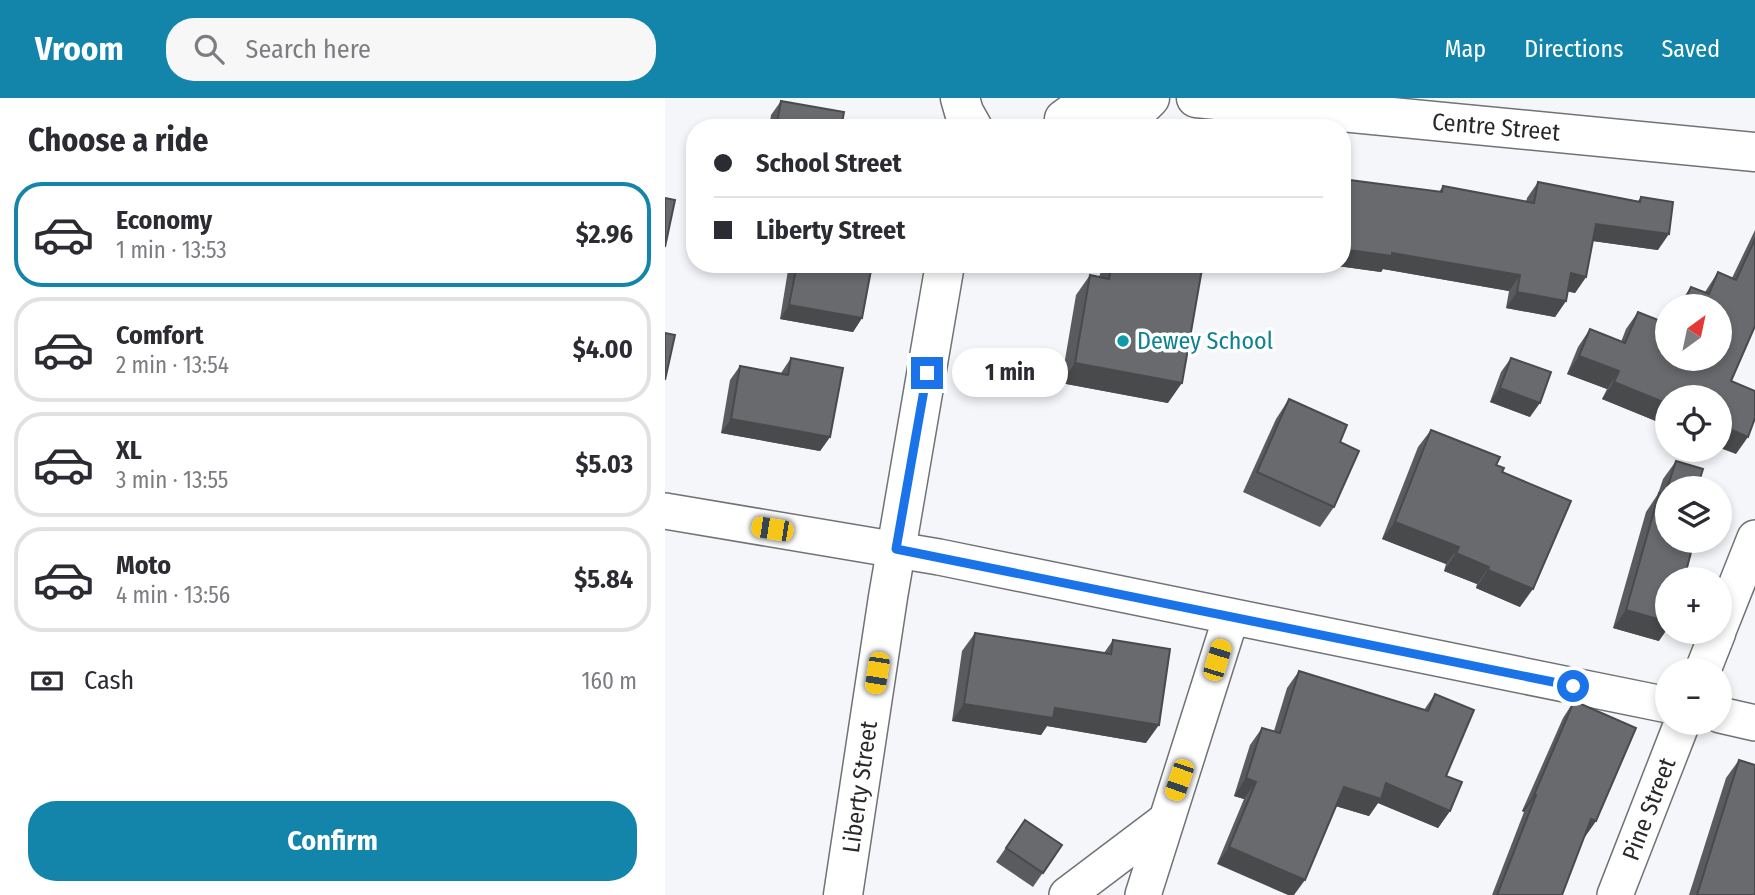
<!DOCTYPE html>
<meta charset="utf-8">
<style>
body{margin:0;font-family:"Fira Sans Condensed",sans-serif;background:#f7f7f7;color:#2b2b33;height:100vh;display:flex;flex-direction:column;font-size:26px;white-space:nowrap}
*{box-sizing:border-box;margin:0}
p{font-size:23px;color:#7c7c81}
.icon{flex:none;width:38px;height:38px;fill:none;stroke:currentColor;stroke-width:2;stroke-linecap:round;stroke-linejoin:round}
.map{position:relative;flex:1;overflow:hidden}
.details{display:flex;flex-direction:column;background:#fff;width:665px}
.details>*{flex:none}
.hud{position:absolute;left:21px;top:21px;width:665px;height:154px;border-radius:28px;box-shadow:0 4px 10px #0003;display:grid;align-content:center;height:154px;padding:0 28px;background:#fff}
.needle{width:46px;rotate:33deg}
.tools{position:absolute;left:990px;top:196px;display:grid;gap:14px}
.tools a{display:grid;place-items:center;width:77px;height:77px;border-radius:50%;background:#fff;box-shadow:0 4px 10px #0003;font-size:35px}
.end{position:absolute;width:32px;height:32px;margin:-16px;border:9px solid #1a73e8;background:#fff;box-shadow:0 0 0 4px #fff}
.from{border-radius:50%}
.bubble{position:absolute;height:49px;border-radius:24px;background:#fff;box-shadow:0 4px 10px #0003;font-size:23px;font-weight:700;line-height:49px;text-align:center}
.car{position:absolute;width:21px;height:42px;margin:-21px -10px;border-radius:9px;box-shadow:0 0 5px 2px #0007;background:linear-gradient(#f5c518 24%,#345 0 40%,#f5c518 0 76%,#345 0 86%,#f5c518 0)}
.hud b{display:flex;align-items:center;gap:24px;height:66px;font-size:26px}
.hud b+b{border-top:2px solid #e1e1e2}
.hud i{width:18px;height:18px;background:#2b2b33}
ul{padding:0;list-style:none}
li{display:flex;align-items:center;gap:21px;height:105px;margin:0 14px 10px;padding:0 14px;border:4px solid #e1e1e2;border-radius:28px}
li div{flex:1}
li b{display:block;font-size:26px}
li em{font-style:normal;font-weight:700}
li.current{border-color:#1385ab}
li>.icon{width:63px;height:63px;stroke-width:1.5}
h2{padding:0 28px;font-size:32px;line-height:84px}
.pay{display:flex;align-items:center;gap:18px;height:77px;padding:0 28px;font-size:26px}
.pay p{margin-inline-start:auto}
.primary-button{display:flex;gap:14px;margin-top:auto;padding:14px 28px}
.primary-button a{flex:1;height:80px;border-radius:28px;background:#1385ab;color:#fff;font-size:28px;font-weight:700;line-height:80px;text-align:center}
header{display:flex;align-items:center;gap:42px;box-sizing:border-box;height:98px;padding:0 35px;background:#1385ab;color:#fff}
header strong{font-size:33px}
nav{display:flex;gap:38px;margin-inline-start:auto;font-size:24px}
.search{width:490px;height:63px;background:#f7f7f7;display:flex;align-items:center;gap:18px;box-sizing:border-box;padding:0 24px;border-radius:28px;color:#7c7c81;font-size:26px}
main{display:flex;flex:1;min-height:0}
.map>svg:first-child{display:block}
</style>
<header>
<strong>Vroom</strong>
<div class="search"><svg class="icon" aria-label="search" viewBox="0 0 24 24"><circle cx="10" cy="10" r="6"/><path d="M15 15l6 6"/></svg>Search here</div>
<nav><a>Map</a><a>Directions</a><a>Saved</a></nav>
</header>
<main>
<section class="details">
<h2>Choose a ride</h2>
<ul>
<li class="current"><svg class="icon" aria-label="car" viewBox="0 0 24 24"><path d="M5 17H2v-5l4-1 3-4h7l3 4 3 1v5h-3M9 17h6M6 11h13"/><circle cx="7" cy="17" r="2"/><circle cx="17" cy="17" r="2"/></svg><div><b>Economy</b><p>1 min · 13:53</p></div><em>$2.96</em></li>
<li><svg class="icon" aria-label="car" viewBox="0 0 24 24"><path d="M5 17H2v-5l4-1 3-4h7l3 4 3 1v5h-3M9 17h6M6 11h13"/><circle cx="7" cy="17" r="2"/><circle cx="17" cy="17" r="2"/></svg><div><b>Comfort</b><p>2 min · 13:54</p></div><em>$4.00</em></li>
<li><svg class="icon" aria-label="car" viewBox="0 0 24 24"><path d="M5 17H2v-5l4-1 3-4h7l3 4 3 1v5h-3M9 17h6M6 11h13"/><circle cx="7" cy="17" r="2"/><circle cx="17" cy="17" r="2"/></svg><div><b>XL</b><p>3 min · 13:55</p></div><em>$5.03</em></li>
<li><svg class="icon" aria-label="car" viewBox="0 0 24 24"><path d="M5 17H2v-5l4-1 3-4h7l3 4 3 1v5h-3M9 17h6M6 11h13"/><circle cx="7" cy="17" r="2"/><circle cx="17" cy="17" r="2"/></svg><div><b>Moto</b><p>4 min · 13:56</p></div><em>$5.84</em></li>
</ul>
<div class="pay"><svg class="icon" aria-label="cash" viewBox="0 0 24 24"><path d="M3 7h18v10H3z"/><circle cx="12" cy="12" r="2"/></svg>Cash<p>160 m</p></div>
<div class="primary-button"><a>Confirm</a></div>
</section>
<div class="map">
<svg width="1090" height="797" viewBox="0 0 1090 797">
<rect width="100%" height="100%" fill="#f5f6fa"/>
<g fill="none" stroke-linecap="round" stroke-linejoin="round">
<g stroke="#707275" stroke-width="38">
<g id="street">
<polyline points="0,413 274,459 1003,607"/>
<polyline points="1055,528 1090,440"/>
<polyline points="1038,572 1053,534"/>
<polyline points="1055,617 1090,625"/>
<polyline points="402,797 500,723"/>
<polyline points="478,797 566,519"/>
<polyline points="950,797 1017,625"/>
</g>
</g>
<g stroke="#707275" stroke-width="41">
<g id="secondary">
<polyline points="295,0 299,14 308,30"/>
<polyline points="531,0 1090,54"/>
<polyline points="399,21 416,9 478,7 485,0"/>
<polyline points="178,797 223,499 280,166"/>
</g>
</g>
<use href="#street" stroke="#fff" stroke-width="35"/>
<use href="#secondary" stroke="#fff" stroke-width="38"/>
</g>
<g fill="#595b5e">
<polygon points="116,3 176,30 104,30 106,17"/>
<polygon points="873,84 973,103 976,99 993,152 928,143 921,179 910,195 903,193 901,203 890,219 841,210 844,193 718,171 716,174 658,166 677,166 774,94 778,88 861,104 862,100"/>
<polygon points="1090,132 1090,228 1066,283 1071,356 1003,299 1003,328 937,301 942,291 902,276 913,249 925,231 956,244 961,231 973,214 1003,261 1055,208 1013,208 1014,206 1026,189 1040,194 1053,174 1067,180"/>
<polygon points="124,166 202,166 197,220 188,234 115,221"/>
<polygon points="441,166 507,166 503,305 396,285 411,197 425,177 434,179 435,176"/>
<polygon points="126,260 165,339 155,353 56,335 65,282 75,268 116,275"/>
<polygon points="846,260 865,319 825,304 836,274"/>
<polygon points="624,301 669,409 655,429 578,394 611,321"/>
<polygon points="766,332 831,367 837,374 855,509 811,490 812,486 779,473 781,466 717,441 753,349"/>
<polygon points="1011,363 1003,390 994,543 948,530 981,414 993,396 998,381"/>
<polygon points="310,535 439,555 448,542 481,645 382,628 376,637 287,623 297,553"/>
<polygon points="634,573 759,612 770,596 785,713 773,730 713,705 704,718 671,708 552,766 579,701 569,698 585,647 597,630 609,633 622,590"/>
<polygon points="909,603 931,723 919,740 897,797 827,797 859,714 857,713 898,620"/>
<polygon points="1074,662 1090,797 1024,797 1061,680"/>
<polygon points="360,722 397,747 368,789 331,764"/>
</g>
<g fill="#494a4c">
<polygon points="931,126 1004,136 993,152 920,142"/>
<polygon points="677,151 727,155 855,177 844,193 718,171 716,174 658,166 677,166"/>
<polygon points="906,175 921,179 910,195 895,192"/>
<polygon points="852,194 901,203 890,219 841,210"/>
<polygon points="124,207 197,220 188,234 115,221"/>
<polygon points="914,258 954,273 942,291 902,276"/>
<polygon points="410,265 517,285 503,305 396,285"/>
<polygon points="949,284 1003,306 1003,328 937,301"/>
<polygon points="835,290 875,305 865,319 825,304"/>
<polygon points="66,321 165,339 155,353 56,335"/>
<polygon points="1055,327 1083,339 1071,356 1055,350"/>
<polygon points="730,424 794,449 781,466 717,441"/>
<polygon points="791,455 824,469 812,486 779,473"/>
<polygon points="823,472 868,491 855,509 811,490"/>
<polygon points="961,512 1003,524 1003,530 994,543 948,530"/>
<polygon points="299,606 390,610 494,627 481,645 382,628 376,637 287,623"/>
<polygon points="581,680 591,684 579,701 569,698"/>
<polygon points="721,685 785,713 773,730 713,705 704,718 667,707 679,689"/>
<polygon points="869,697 871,697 859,714 857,713"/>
<polygon points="926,721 931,723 919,740"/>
<polygon points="564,749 640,782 629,797 623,797 552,766"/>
</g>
<g fill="#686a6d" stroke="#494a4c" stroke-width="2">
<polygon points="116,3 179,14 176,30 111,30"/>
<polygon points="677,81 777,94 778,88 869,105 873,84 975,104 976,99 1008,104 1004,136 931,126 921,179 906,175 901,203 852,194 855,177 727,155 727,158 677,151"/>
<polygon points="0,100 10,102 0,149"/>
<polygon points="1090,141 1090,228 1066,283 1090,293 1090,320 1083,339 1055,327 1055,299 1003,299 1003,306 949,284 954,273 914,258 925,231 960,245 973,214 1003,226 1003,261 1055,261 1055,208 1017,208 1026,189 1044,196 1053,174 1071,182"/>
<polygon points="132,166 207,167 197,220 124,207"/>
<polygon points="447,166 507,166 537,171 517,285 410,265 425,177 444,181"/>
<polygon points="0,235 10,237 0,282"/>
<polygon points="126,260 178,270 165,339 66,321 75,268 123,277"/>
<polygon points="846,260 886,274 875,305 835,290"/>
<polygon points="624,301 682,327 675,344 694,353 669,409 592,374"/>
<polygon points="766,332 835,359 831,367 839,370 837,374 906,403 868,491 823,472 824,469 791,455 794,449 730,424"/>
<polygon points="1011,363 1038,371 1032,390 1003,390 1003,443 1029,443 1019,481 1003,481 1003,524 961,512 994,395 1000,397"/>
<polygon points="310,535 446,556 448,542 505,551 494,627 390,610 388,620 299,606"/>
<polygon points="634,573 763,613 770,596 809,612 781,678 797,684 785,713 721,685 716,701 679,689 640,782 564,749 591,684 581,680 597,630 615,635"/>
<polygon points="909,603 971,630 931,723 926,721 897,797 832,797 871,697 869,697"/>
<polygon points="1074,662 1090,667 1090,797 1032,797"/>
<polygon points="360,722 397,747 378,775 341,750"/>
</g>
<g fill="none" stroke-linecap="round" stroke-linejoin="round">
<polyline stroke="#1a73e8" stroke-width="9" points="262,275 231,451 908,588"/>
</g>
<circle fill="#0f9aa8" stroke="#fff" stroke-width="2.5" cx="458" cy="243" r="7"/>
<g text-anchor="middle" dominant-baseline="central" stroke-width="7" stroke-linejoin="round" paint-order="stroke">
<g font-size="24" fill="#28292a" stroke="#fff">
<text transform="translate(831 29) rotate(5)">Centre Street</text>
<text transform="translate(195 689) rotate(-82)">Liberty Street</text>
<text transform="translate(984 711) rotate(-69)">Pine Street</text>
</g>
<g font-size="24" fill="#0d838f" stroke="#fff" text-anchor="start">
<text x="472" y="243">Dewey School</text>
</g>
</g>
</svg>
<div class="tools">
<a><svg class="needle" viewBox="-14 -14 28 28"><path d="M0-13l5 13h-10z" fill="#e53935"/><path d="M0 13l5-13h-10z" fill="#7c7c81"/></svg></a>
<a><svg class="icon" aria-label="locate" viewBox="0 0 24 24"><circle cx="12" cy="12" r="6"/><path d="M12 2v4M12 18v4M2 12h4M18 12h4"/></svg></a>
<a><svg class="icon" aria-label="layers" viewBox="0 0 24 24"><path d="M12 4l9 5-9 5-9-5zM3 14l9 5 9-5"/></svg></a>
<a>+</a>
<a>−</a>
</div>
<i class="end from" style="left:908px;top:588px"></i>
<i class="end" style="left:262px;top:275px"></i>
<div class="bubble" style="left:287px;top:250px;width:116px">1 min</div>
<i class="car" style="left:107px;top:431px;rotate:279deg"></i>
<i class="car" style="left:552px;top:562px;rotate:17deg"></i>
<i class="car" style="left:212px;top:575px;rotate:189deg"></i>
<i class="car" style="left:514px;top:682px;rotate:199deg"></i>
<div class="hud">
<b><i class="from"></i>School Street</b>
<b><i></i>Liberty Street</b>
</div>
</div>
</main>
